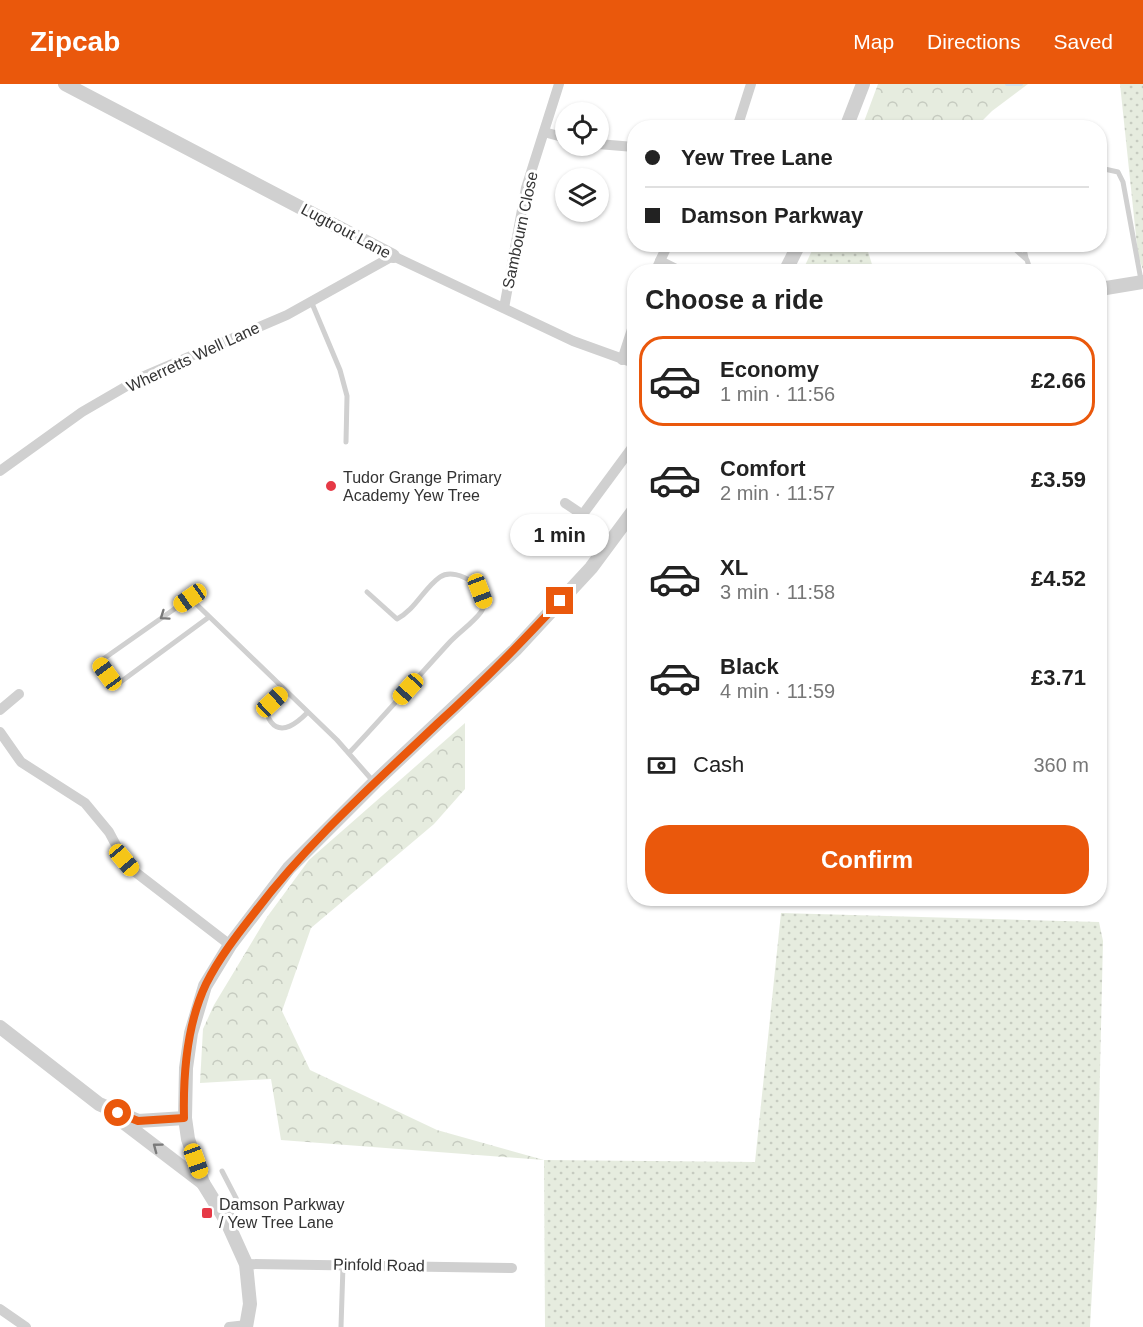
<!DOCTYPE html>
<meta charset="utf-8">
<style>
body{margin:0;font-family:Helvetica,sans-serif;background:#f6f6f6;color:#222;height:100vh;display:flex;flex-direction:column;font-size:22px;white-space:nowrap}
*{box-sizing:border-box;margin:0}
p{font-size:20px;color:#767676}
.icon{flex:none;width:33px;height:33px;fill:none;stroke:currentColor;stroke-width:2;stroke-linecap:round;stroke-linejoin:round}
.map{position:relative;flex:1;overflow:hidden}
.panel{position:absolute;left:627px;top:180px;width:480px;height:642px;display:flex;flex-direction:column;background:#fff;border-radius:24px;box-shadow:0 2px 4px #0004}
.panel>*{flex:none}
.top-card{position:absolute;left:627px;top:36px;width:480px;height:132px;border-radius:24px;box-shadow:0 2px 4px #0004;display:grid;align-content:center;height:132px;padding:0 18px;background:#fff}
.fabs{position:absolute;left:555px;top:18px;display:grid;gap:12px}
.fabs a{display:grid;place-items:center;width:54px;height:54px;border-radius:50%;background:#fff;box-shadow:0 2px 4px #0004;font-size:30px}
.end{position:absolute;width:27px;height:27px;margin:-14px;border:8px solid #ea580c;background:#fff;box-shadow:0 0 0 3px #fff}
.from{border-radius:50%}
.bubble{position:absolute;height:42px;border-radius:21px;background:#fff;box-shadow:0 2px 4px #0004;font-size:20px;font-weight:800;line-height:42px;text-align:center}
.car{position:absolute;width:18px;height:36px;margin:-18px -9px;border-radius:8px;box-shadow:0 0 4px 2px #0007;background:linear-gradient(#f5c518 24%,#345 0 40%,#f5c518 0 76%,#345 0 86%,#f5c518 0)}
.top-card b{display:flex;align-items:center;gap:21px;height:57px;font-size:22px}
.top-card b+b{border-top:2px solid #e0e0e0}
.top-card i{width:15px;height:15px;background:#222}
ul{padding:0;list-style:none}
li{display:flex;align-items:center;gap:18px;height:90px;margin:0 12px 9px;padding:0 6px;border:3px solid transparent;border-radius:24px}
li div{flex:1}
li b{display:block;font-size:22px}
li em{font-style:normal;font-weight:800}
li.current{border-color:#ea580c}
li>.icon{width:54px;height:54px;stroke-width:1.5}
h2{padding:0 18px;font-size:27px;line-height:72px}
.pay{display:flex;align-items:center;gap:15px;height:66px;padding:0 18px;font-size:22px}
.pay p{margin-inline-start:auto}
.primary-button{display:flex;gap:12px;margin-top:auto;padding:12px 18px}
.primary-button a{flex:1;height:69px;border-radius:24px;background:#ea580c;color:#fff;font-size:24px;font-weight:800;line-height:69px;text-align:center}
header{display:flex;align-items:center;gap:36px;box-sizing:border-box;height:84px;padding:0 30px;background:#ea580c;color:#fff}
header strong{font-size:28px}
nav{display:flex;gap:33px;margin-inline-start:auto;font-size:21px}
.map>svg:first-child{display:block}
</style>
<header>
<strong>Zipcab</strong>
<nav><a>Map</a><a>Directions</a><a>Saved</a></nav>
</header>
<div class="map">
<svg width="1143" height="1243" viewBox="0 0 1143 1243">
<defs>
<pattern id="grass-dots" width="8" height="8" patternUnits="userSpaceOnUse" patternTransform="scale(1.5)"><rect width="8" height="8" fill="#e6ecdf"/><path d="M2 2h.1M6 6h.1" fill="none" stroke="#c6cbc0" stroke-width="1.8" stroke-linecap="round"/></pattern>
<pattern id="forest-crowns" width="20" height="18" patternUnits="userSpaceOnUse" patternTransform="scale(1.5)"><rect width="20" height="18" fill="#e6ecdf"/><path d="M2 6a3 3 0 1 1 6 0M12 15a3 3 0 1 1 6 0" fill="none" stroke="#c6cbc0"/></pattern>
</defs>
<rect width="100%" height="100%" fill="#fff"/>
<g fill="url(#grass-dots)">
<polygon points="1120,0 1143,0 1143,186 1138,171"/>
<polygon points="815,160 866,161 874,187 802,188"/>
<polygon points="781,829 1099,838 1103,857 1097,1116 1090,1243 545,1243 544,1076 755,1078"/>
</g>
<g fill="url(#forest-crowns)">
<polygon points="878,0 1028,0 992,27 976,43 862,43"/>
<polygon points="465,639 465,705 434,740 311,844 282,927 310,986 437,1046 544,1076 281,1056 271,995 200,999 203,945 214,921 267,833 309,776"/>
</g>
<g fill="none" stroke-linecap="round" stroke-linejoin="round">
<polyline stroke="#cfe2ee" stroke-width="4" points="1007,0 1021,0"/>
<g stroke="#d0d0d0" stroke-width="5">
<polyline points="1100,84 1118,88 1123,98 1141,196"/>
<polyline points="1009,160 1027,176 1031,188"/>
<polyline points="1023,160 1026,174"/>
<polyline points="311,217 340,286 347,312 346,358"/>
<polyline points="209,533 115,602 99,578 190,514 337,656 373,697"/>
<path d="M284,606C279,611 270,617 268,624C266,628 268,634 271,638C282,652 298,638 307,629"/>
<path d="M349,669C383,633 415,596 448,560C458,549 473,539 481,528C496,508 457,481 440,493C424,504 415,526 397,535L367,508"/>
<polyline points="222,1087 237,1116 228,1137"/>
<polyline points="341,1243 343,1182"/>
</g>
<g stroke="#d0d0d0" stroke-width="10">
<polyline points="737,44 751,0"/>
<polyline points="544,48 566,54"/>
<polyline points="598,60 634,63"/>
<polyline points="660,177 668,160"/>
<polyline points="655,188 660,177 682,188"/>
<polyline points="504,224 526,104 559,0"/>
<polyline points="622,276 634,239"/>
<polyline points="0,387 82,328 144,292 287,231 393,172 573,257 634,279"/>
<polyline points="565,419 583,431"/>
<polyline points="569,449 634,361"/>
<polyline points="0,626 19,610"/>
<polyline points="0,648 21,678 85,719 109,748 124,776 134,787 230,861"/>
<polyline points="246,1180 512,1184"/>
<polyline points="0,1225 26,1243"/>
<polyline points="229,1243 247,1241"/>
</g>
<g stroke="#d0d0d0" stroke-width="14">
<polyline points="65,0 393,172"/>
<polyline points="846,44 863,0"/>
<polyline points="785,188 799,160"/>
<polyline points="1100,205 1143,198"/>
<polyline points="0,943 99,1020 138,1037 185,1034"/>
<polyline points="119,1035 203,1099"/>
<polyline points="246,1243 250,1220 246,1180 227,1138 203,1099 188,1055 185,1034 186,984 191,949 205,902 230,861 289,784 375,698 515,566 591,484 634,426"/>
</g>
</g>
<defs><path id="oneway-chevron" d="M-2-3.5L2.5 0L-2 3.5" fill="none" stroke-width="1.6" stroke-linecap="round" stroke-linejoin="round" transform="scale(1.5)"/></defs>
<g stroke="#7a7a7a">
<use href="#oneway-chevron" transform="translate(164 532) rotate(145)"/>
<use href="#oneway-chevron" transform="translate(157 1063) rotate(-143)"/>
</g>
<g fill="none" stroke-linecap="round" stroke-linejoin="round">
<path stroke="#ea580c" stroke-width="8" d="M118,1029L138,1037L184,1034C183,990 187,940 206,900C219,874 237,851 255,828C308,758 374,700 438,639C481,600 521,559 560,517"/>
</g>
<g fill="#e63946" stroke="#fff" stroke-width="2">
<circle cx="331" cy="402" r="6"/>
<rect x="201" y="1123" width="12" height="12" rx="3"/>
</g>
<g text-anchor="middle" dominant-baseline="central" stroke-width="6" stroke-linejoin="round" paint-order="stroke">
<g font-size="16" fill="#333" stroke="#fff">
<text transform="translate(520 146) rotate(-78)">Sambourn Close</text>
<text transform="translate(346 147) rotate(28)">Lugtrout Lane</text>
<text transform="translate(193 273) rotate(-25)">Wherretts Well Lane</text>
<text transform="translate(379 1181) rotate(1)">Pinfold Road</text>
</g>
<g font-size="16" fill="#333" stroke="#fff" text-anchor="start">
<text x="343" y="393">Tudor Grange Primary<tspan x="343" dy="18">Academy Yew Tree</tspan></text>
<text x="219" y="1120">Damson Parkway<tspan x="219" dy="18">/ Yew Tree Lane</tspan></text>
</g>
</g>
</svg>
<div class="fabs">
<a><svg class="icon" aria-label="locate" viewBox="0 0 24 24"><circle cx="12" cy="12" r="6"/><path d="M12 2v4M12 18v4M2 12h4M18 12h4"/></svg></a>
<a><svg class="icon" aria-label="layers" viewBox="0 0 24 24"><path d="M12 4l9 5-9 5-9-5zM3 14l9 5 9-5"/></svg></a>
</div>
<i class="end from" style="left:118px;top:1029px"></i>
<i class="end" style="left:560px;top:517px"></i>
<div class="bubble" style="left:510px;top:430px;width:99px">1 min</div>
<i class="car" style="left:480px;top:507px;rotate:159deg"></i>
<i class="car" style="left:190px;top:514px;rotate:235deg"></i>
<i class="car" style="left:107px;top:590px;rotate:324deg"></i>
<i class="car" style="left:408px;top:605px;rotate:222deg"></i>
<i class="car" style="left:272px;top:618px;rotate:47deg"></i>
<i class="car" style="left:124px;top:776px;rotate:140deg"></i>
<i class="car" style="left:196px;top:1077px;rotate:160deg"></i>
<div class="top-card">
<b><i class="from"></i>Yew Tree Lane</b>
<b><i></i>Damson Parkway</b>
</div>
<section class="panel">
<h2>Choose a ride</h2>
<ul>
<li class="current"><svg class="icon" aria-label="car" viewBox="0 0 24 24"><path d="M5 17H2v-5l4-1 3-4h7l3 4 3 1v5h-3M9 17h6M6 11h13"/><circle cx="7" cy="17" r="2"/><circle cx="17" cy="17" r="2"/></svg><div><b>Economy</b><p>1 min · 11:56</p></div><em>£2.66</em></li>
<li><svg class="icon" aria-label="car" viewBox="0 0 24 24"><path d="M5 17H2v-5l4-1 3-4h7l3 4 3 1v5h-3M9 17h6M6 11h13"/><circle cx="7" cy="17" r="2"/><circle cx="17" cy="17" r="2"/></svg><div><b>Comfort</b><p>2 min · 11:57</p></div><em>£3.59</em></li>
<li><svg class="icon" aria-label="car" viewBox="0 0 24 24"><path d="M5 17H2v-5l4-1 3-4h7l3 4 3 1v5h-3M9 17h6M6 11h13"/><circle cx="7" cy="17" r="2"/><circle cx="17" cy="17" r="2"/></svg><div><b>XL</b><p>3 min · 11:58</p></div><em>£4.52</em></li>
<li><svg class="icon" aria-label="car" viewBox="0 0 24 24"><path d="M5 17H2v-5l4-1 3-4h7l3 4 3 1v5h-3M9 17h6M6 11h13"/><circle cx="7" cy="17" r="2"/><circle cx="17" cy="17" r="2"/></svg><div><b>Black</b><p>4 min · 11:59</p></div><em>£3.71</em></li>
</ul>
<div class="pay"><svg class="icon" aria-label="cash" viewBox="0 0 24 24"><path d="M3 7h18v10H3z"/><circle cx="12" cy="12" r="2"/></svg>Cash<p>360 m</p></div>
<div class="primary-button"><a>Confirm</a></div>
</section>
</div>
